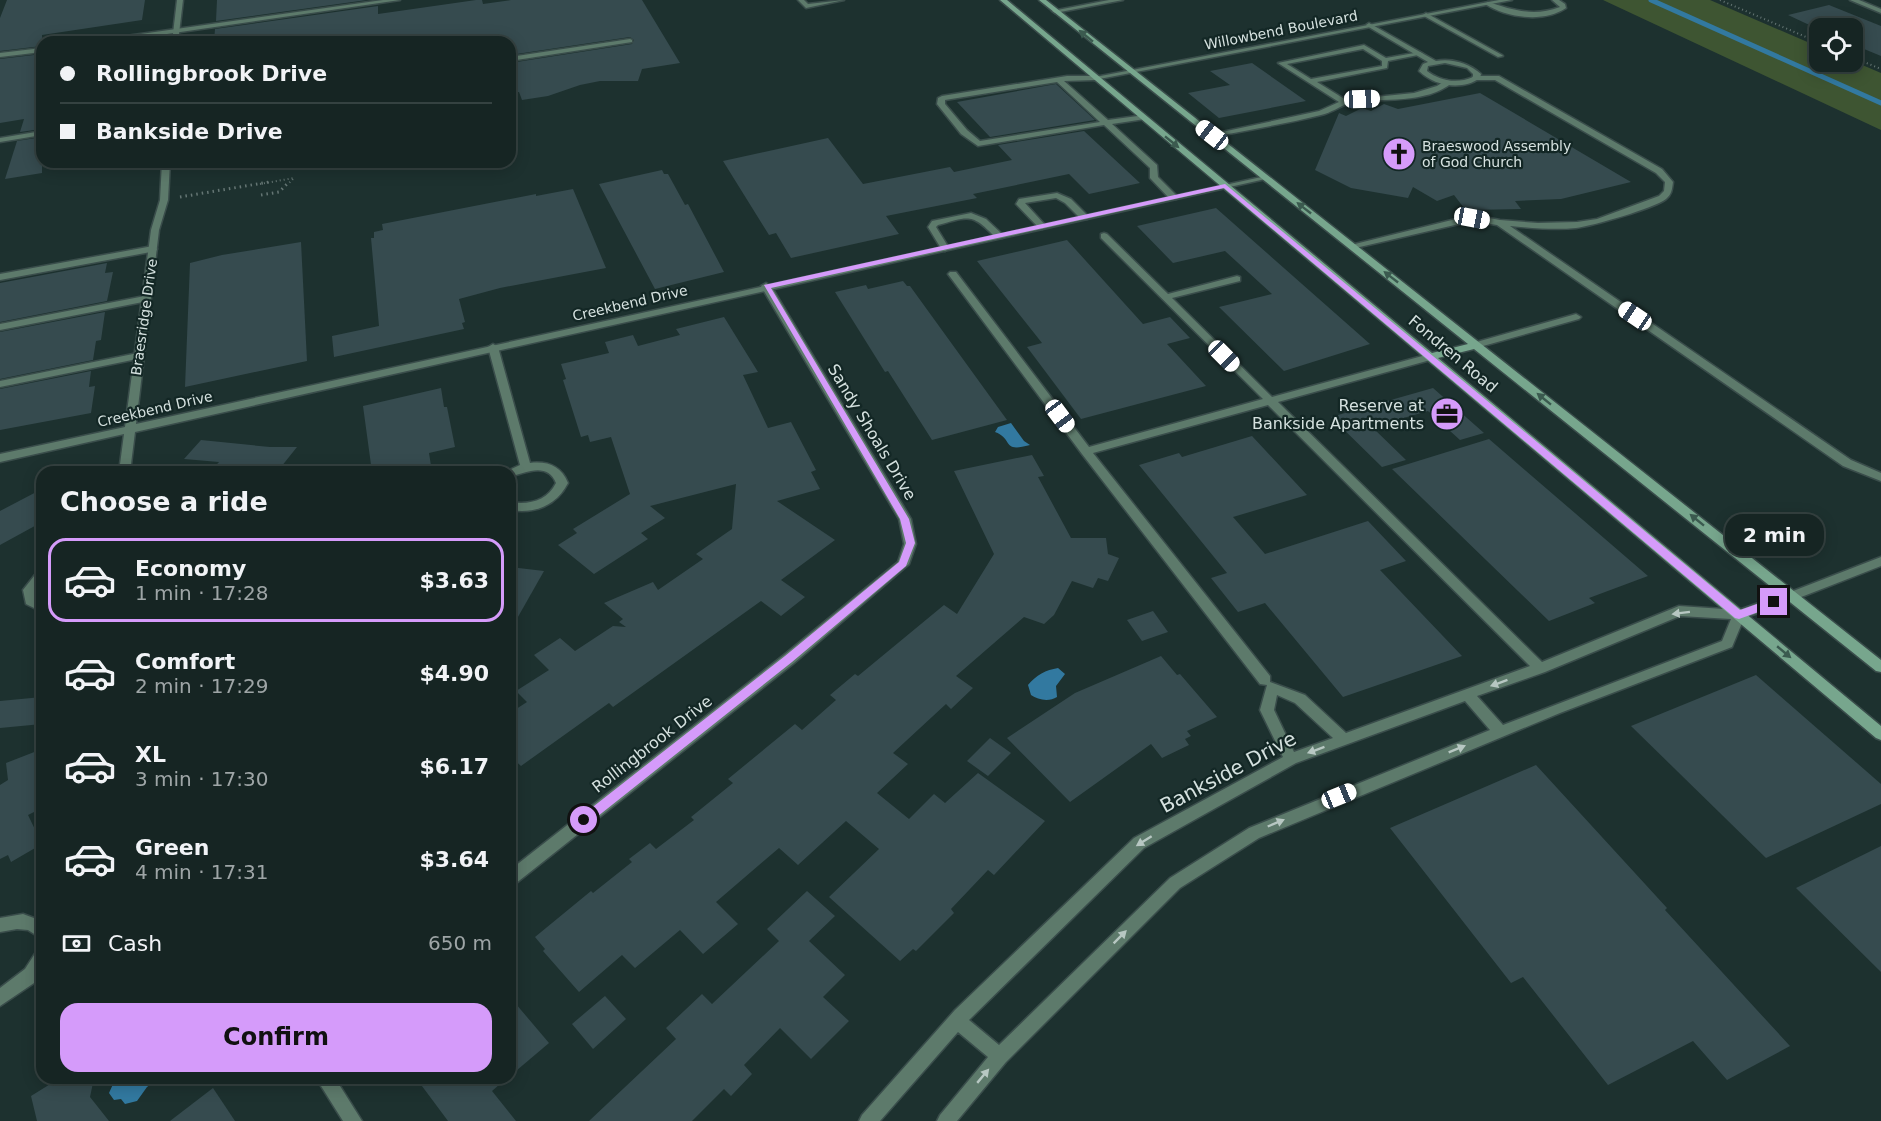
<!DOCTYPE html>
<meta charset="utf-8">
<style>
body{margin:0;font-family:"DejaVu Sans",sans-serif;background:#1f2d2b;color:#f1f3f6;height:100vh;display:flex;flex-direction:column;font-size:22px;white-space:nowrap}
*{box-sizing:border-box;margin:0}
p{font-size:20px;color:#9ea5a6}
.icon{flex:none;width:33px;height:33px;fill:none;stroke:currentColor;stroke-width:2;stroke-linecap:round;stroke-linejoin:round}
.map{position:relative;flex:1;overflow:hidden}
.sheet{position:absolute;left:36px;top:466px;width:480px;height:618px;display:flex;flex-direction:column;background:#162523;border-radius:18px;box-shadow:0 3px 15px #0003,0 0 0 2px #354241}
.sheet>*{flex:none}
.hud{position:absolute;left:36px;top:36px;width:480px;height:132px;border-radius:18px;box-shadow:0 3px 15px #0003,0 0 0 2px #354241;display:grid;align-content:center;height:132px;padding:0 24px;background:#162523}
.controls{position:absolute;left:1809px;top:18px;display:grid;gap:12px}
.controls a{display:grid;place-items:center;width:54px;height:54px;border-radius:12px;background:#162523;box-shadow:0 3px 15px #0003,0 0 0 2px #354241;font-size:30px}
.end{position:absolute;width:27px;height:27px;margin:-14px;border:8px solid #d59bfa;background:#111;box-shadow:0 0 0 3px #111}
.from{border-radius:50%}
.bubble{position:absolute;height:42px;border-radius:18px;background:#162523;box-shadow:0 3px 15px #0003,0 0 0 2px #354241;font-size:20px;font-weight:600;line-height:42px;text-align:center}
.car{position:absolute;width:18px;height:36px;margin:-18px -9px;border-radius:8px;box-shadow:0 0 4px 2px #0007;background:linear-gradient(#fff 24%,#345 0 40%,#fff 0 76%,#345 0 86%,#fff 0)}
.hud b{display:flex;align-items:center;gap:21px;height:57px;font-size:22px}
.hud b+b{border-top:2px solid #354241}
.hud i{width:15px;height:15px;background:#f1f3f6}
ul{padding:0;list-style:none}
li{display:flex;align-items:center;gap:18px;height:84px;margin:0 12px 9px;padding:0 12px;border:3px solid transparent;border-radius:18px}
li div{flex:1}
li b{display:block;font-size:22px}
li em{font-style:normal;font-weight:600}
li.selected{border-color:#d59bfa}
li>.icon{width:54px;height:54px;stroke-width:1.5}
h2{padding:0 24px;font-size:27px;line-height:72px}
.pay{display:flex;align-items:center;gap:15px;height:66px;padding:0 24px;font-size:22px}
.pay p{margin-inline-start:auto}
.cta{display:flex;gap:12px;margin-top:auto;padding:12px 24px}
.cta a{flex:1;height:69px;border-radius:18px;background:#d59bfa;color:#111;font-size:24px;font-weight:600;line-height:69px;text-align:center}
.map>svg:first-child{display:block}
</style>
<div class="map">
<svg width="1881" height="1121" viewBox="0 0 1881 1121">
<rect width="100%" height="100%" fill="#1d312f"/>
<polygon fill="#3e5532" points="1603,0 1710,0 1819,47 1820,62 1853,61 1881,73 1881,130"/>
<g fill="#3279a0">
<path d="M1011,423L1024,441L1030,445C1001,453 1014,439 995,432L998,427Z"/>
<path d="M1058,668L1065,674L1056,686L1057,697C1049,702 1038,700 1031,695L1028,685C1036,675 1046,670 1058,668Z"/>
<polygon points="120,1078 158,1078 158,1079 147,1087 137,1101 125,1104 121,1099 114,1100 109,1093 114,1082"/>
</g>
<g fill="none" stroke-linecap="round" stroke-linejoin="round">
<polyline stroke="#3279a0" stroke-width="5" points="1651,0 1881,103"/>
</g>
<g fill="#364b4f">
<polygon points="7,0 145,0 142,20 42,35 42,46 0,51 0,18"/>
<polygon points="217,0 367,0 216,21"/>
<polygon points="476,0 482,0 483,4 511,0 642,0 680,63 642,69 638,81 600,81 580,85 548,96 522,100 519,92 510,93 510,63 632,44 634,40 630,37 510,55 510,42 323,42 322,37 288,42 214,42 215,29 378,6 378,14"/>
<polygon points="1829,5 1881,26 1881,56 1852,44 1852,28 1820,30 1788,15"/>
<polygon points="42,54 42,129 20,132 24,119 0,123 0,59"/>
<polygon points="1252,63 1306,101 1219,118 1188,93 1230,85 1210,71"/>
<polygon points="1056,84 1095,120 990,137 957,102"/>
<polygon points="1480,93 1631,182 1561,199 1515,201 1521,209 1472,210 1470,208 1464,208 1454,195 1437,201 1413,187 1408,198 1351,188 1315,170 1339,113 1346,116 1362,108 1371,111 1384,104 1398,109"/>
<polygon points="1084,131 1140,183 1089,194 1069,174 973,194 977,198 886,216 899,234 791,258 776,233 769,235 723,161 828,138 863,184 950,167 954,172 1012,160 998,145"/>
<polygon points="42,137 42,173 5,179 17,141"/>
<polygon points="662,170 664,174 668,174 685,205 688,204 724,272 655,289 599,184"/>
<polygon points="573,189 606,268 500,288 459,299 465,322 462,323 464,329 334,357 332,336 379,326 371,238 374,238 374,232 383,230 382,224 536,194 536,196"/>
<polygon points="1216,208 1370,344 1284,371 1219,307 1272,294 1225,251 1173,263 1137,226"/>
<polygon points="1067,240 1143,324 1170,317 1190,338 1167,344 1206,386 1081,419 1027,347 1042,343 977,261"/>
<polygon points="301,242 307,361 185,387 190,263 222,255"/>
<polygon points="107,263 105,273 113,272 107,301 0,322 0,283"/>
<polygon points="903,281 907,286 910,286 1007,420 932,440 888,371 885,372 835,292 866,285 868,289"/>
<polygon points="105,312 101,340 96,341 93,360 0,379 0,332"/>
<polygon points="724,317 758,372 743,375 768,428 791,422 816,470 811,472 820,489 777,501 835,540 781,580 805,597 781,616 761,601 613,707 609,703 521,766 510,756 510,713 527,702 516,691 549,670 534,655 560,638 575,651 613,626 626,627 619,622 623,619 604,603 653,582 658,590 703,559 696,554 732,529 736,484 650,506 665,518 641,533 648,539 594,574 558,545 577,533 573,529 630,494 611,437 590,442 588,435 581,437 563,380 566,379 561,364 609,353 605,342 633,335 638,346 680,335 676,329"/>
<polygon points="91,371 89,387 95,386 91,413 0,430 0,389"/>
<polygon points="441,388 444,407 447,407 455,447 429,453 432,472 372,472 363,406"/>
<polygon points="1433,388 1484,433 1460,440 1428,411 1372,427 1406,460 1382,467 1331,417"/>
<polygon points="1252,436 1307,495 1233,517 1265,554 1368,521 1406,561 1380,570 1462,656 1343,697 1265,603 1238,612 1211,578 1227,573 1139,465 1179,453 1182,457"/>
<polygon points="1489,439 1648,576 1589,598 1595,603 1549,621 1392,469"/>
<polygon points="201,440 270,447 297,447 277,472 210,472 219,462 184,459"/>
<polygon points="1032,455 1044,476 1038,477 1071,538 1106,538 1108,554 1119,558 1108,581 1098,578 1093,588 1072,581 1054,615 1044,624 1024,617 956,676 973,688 951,709 946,704 893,753 908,764 877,793 909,819 934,794 945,803 978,773 1045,821 994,875 988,870 951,909 954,913 916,951 913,949 900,961 829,897 879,849 846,821 798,865 779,848 716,902 738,924 703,954 680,930 635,968 622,955 579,992 543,951 545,949 535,937 591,891 593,893 632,862 629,859 650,843 656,849 694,820 691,817 733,783 728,779 795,724 802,730 836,700 830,695 855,674 858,676 944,605 957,614 994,554 954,471"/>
<polygon points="42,489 42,522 0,545 0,511"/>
<polygon points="510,567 544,571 510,631"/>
<polygon points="1153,611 1168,632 1142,641 1127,620"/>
<polygon points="1161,656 1177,675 1180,674 1217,717 1187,731 1191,736 1185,739 1189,745 1162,758 1151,744 1070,802 1007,738 1075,693"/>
<polygon points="1756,675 1881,784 1881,804 1766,858 1631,726"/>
<polygon points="42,697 42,724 0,728 0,701"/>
<polygon points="990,738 1011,753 988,776 967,761"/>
<polygon points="42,749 42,808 28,815 42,844 11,862 8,855 0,859 0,785 8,780 6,763"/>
<polygon points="1536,765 1667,908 1665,910 1790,1046 1727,1080 1693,1041 1608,1085 1523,977 1511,983 1390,828"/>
<polygon points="1881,846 1881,972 1796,888"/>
<polygon points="807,891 835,916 809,941 845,975 823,997 849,1021 811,1059 780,1028 744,1065 752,1074 731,1096 724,1089 692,1121 589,1121 676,1039 666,1028 702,994 712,1004 779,941 767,929"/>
<polygon points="605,996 626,1019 593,1049 572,1024"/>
<polygon points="510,997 549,1043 510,1076"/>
<polygon points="60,1078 94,1078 90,1097 109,1121 37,1121 31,1096"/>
<polygon points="416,1078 507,1078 492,1091 516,1121 448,1121"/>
<polygon points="213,1088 235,1121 170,1121"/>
</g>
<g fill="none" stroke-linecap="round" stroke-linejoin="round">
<g stroke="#3a4d4b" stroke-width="3">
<g id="service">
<polygon points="798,0 804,0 808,4 844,0 806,8"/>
<polygon points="1109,0 1123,0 1055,13 1052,11"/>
<path d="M1552,0H1559L1565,4L1566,8C1544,23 1507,18 1485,4L1488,2C1513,10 1534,17 1560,7Z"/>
<polygon points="1426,13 1502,55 1503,56 1498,57 1424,16 1423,15"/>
<path d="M1364,45L1386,58L1420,52L1423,54L1388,61L1387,68L1317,82L1346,100L1414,93L1437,86L1446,80L1453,82C1426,105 1383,97 1350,103C1340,106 1331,113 1321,115C1285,124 1248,130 1212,137L1208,135L1319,111L1339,102L1278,63ZM1363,49L1382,61V66L1311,79L1287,64Z"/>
<path d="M1067,76H1097L1098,78L1094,80L1064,81L1108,120L1145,115V119L1112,124L1157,165L1158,177L1176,195V199H1170L1150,178V168L1104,125L978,146L961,134L937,104L938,98L942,96ZM1057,82L1100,122L980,141L967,130L945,104V100Z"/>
<path d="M1473,76H1499L1662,169L1673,182C1672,189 1672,194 1666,199C1655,208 1592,226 1576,228C1554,230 1532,228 1510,226L1851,460L1881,473V481L1843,466L1497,225L1472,221L1351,249V245L1472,215L1500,220L1538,223L1577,222L1597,219L1659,196L1664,191L1665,182L1656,173L1495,80H1476L1472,78Z"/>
<polygon points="1057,193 1071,199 1087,215 1087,219 1081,219 1065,203 1056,198 1025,203 1046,226 1042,229 1039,228 1016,204 1019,199"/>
<path d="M971,213L986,219L1002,234V238H996C972,213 970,216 938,225L936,227L949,248L945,251L942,250L928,227L932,221Z"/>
<polygon points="153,246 157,249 156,251 0,280 0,274"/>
<polygon points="145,296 150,299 148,301 0,330 0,324"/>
<polygon points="1576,314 1581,317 1579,319 1476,348 1471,345 1473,343"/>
<polygon points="138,353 143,356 142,358 0,387 0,381"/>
<polygon points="1881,557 1881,566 1796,599 1788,599 1786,596 1788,593"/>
</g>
</g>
<g stroke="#3a4d4b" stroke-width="3">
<g id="minor">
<polygon points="383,0 400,0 112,42 95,42 98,40"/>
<polygon points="1850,0 1859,0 1881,9 1881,13"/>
<path d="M1369,23L1436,61C1451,58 1469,63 1481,74L1480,78C1462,91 1434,86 1419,71L1423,64L1428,62L1367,26L1366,25ZM1445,63L1467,68L1473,74V77C1457,84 1440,81 1427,71L1428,66Z"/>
<polygon points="630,39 632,40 632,42 510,61 510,57"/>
<polygon points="42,48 42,52 0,57 0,53"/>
<polygon points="42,131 42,135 0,142 0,138"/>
<path d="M1104,233L1107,234L1168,294L1237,276L1240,277V281L1172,298L1272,397L1426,355H1434V359L1278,402L1542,662L1679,606L1739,610L1792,591L1796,593L1798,596L1796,599L1744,618L1732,647L1560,713L1259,838L1180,888L1006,1062L957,1121H937L940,1115L988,1057L958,1032L880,1121H859L862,1115L955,1010L1134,838L1283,757L1260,710L1267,685L1260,684L1082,454L948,274L950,272H956L1089,447L1263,399L1101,238V234ZM1268,405L1530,666L1346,733L1305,695L1270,682V676L1093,453ZM1680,616L1731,619L1722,641L1503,725L1477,696L1545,672ZM1277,695L1295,703L1333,738L1294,752L1274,710ZM1465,701L1490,730L1249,828L1170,878L999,1045L969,1020L1144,848L1296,763Z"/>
<polygon points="766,283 771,286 911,519 916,544 909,564 794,663 515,884 510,886 510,870 784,655 898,562 904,544 899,519 761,286"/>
<path d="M493,344L498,347L530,463C548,461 561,466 568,483C556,506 535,514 510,510V502C529,505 547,501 556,483C548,462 526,472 510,477V472H505L520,465L488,347Z"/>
<polygon points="42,570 42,582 35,591 36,599 42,602 42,612 26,604 23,590 38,571"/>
<polygon points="23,914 42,921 42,939 28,930 17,929 0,932 0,918"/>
<polygon points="42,949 42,972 37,981 0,1006 0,988 25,969 36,952"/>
</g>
</g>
<g stroke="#3a4d4b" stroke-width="3">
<g id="tertiary">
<polygon points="177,0 183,0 178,42 172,42"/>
<polygon points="1499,0 1512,0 1094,80 1090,78"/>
<polygon points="162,162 170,162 168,200 159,230 136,424 1266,176 1270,178 135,432 130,472 119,472 124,434 0,462 0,454 125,427 151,230 160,200"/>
<polygon points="316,1078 335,1078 362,1121 343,1121"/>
</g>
</g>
<g stroke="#3a4d4b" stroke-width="3">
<polygon id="secondary" points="1000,0 1007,0 1432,353 1468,344 1039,0 1046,0 1881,660 1881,672 1876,671 1474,349 1438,358 1881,726 1881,740 1876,738"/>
</g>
<g stroke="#657674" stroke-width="2" stroke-dasharray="1 3" stroke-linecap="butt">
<polyline points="1720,0 1820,43"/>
<polyline points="1852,57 1881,69"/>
<polyline points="260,184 294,178 288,184"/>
</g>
<g stroke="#657674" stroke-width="3" stroke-dasharray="1.5 4" stroke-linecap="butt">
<polyline points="261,195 279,192 289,182"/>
<polyline points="180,197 269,182"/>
</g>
<use href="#service" fill="#5d7a6b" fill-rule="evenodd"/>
<use href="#minor" fill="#5d7a6b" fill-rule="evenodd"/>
<use href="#tertiary" fill="#5d7a6b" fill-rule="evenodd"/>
<use href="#secondary" fill="#77a68d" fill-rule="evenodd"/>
</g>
<defs><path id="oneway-solid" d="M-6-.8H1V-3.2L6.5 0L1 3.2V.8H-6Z" transform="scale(1.5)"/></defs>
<g fill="#3b5a4f">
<use href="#oneway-solid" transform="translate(1086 36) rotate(-141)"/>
<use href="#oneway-solid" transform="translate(1172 142) rotate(39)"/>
<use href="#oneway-solid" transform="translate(1304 208) rotate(-142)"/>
<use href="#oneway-solid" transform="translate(1391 277) rotate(-142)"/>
<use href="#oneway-solid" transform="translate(1544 399) rotate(-141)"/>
<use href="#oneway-solid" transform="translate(1697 520) rotate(-141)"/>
<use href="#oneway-solid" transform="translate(1784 652) rotate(40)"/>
</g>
<g fill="#b7c7c2">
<use href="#oneway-solid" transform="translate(1681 613) rotate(173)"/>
<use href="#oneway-solid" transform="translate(1499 683) rotate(160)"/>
<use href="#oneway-solid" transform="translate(1457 749) rotate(-22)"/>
<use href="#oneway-solid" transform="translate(1316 750) rotate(160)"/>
<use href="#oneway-solid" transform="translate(1276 823) rotate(-23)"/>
<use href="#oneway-solid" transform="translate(1144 841) rotate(148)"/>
<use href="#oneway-solid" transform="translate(1120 937) rotate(-45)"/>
<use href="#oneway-solid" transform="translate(983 1076) rotate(-50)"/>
</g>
<polygon fill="#d59bfa" points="1225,184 1740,610 1774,598 1778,600 1778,605 1739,619 1735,618 1224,188 771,288 909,519 915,543 906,566 792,662 588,824 580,824 580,817 785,656 899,562 906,543 900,519 764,285"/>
<defs>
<g id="church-disc" transform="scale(1.725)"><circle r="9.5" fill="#d59bfa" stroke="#132725"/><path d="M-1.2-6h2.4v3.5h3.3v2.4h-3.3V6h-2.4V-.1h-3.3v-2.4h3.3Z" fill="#111"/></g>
<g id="office-disc" transform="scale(1.725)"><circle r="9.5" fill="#d59bfa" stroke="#132725"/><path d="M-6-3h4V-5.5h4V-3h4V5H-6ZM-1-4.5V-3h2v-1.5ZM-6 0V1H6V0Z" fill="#111"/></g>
</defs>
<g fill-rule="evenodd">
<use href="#church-disc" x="1399" y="154"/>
<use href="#office-disc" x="1447" y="414"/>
</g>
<g text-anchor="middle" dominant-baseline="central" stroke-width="4.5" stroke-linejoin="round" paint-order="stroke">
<g font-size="14" fill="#d5e1df" stroke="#132725">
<text transform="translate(1281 30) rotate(-11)">Willowbend Boulevard</text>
<text transform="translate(630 303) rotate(-13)">Creekbend Drive</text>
<text transform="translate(144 317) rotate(-82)">Braesridge Drive</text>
<text transform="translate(155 409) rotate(-13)">Creekbend Drive</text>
</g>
<g font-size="14" fill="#d5e1df" stroke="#132725" text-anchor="start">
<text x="1422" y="146">Braeswood Assembly<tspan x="1422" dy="16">of God Church</tspan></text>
</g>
<g font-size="16" fill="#d5e1df" stroke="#132725">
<text transform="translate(1453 354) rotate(40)">Fondren Road</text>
<text transform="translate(872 432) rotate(59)">Sandy Shoals Drive</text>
<text transform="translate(652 744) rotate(-38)">Rollingbrook Drive</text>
</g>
<g font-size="16" fill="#d5e1df" stroke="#132725" text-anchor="end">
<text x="1424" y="405">Reserve at<tspan x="1424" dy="18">Bankside Apartments</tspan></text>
</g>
<g font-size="20" fill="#d5e1df" stroke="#132725">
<text transform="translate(1228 772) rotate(-28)">Bankside Drive</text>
</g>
</g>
</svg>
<div class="controls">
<a><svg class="icon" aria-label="locate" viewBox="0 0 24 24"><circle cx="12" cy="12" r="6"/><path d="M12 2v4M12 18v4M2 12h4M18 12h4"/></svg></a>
</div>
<i class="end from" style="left:584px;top:820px"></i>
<i class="end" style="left:1774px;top:602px"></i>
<div class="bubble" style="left:1725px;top:514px;width:99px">2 min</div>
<i class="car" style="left:1362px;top:99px;rotate:88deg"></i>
<i class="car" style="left:1212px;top:135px;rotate:308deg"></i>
<i class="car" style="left:1472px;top:218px;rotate:101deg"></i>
<i class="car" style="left:1635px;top:316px;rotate:304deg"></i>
<i class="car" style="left:1224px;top:356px;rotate:135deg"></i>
<i class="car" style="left:1060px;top:416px;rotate:143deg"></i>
<i class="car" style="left:1339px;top:796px;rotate:68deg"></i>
<div class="hud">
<b><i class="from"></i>Rollingbrook Drive</b>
<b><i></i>Bankside Drive</b>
</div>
<section class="sheet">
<h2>Choose a ride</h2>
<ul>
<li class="selected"><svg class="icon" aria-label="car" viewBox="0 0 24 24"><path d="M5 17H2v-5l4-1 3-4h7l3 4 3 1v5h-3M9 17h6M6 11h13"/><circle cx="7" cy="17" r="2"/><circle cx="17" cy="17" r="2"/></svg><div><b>Economy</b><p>1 min · 17:28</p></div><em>$3.63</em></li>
<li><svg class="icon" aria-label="car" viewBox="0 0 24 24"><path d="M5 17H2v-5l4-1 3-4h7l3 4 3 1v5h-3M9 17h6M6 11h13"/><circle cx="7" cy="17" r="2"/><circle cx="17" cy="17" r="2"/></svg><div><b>Comfort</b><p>2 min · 17:29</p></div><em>$4.90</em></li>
<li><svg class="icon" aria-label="car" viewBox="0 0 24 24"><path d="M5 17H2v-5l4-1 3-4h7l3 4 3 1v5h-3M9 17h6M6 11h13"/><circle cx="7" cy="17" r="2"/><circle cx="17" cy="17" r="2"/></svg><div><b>XL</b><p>3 min · 17:30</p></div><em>$6.17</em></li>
<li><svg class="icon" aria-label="car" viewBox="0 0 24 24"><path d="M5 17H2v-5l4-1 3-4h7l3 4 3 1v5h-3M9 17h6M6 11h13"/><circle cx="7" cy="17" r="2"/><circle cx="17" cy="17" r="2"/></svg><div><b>Green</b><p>4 min · 17:31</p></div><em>$3.64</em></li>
</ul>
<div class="pay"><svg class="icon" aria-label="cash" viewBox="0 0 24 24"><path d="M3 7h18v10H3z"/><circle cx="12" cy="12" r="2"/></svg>Cash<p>650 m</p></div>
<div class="cta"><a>Confirm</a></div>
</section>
</div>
